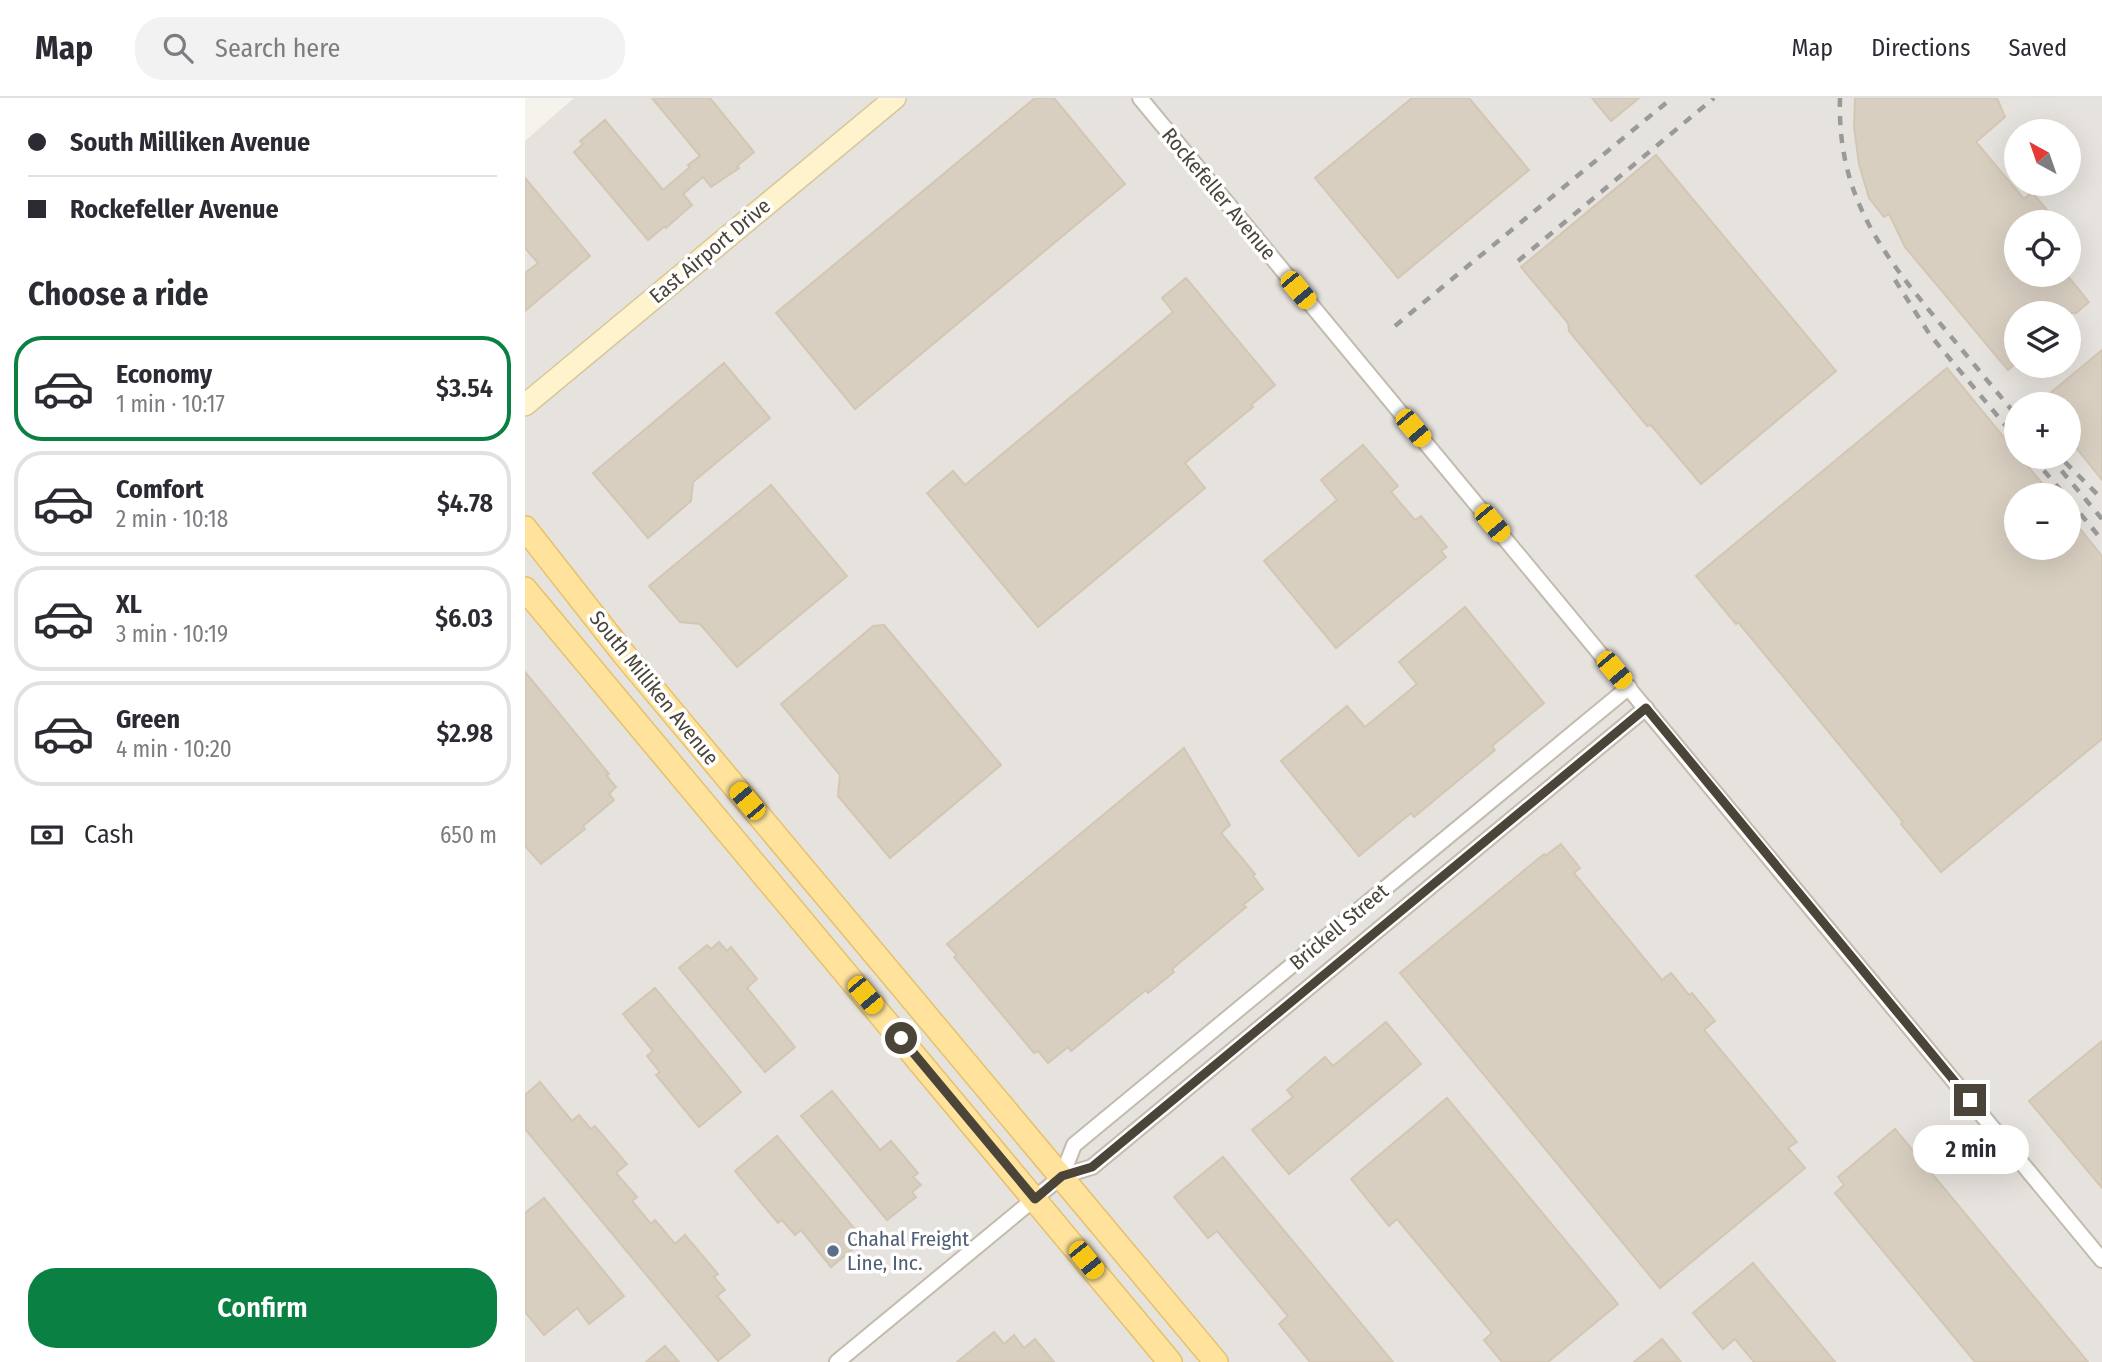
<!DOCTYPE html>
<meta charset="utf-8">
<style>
body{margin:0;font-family:"Fira Sans Condensed",sans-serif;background:#f2f2f3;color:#2b2b33;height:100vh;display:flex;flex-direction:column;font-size:26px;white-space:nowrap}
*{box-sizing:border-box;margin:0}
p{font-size:23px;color:#7c7c81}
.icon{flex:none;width:38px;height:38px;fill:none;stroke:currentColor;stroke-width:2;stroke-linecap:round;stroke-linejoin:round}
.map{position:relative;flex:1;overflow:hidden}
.panel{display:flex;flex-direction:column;background:#fff;width:525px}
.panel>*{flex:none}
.top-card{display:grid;align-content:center;height:154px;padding:0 28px;background:#fff}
.needle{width:46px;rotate:320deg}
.controls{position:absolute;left:1479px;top:21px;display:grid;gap:14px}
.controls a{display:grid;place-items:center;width:77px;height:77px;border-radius:50%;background:#fff;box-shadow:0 7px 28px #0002;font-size:35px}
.end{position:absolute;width:32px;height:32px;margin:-16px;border:9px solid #4b4439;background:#fff;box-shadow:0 0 0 4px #fff}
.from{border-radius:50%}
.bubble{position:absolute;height:49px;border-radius:24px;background:#fff;box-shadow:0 7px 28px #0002;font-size:23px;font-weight:600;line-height:49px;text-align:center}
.car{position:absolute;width:21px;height:42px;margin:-21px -10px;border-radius:9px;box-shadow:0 0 5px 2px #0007;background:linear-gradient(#f5c518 24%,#345 0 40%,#f5c518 0 76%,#345 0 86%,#f5c518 0)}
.top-card b{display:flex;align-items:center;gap:24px;height:66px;font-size:26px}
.top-card b+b{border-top:2px solid #e1e1e2}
.top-card i{width:18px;height:18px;background:#2b2b33}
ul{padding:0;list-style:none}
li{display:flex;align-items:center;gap:21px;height:105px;margin:0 14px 10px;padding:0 14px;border:4px solid #e1e1e2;border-radius:28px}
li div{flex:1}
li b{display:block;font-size:26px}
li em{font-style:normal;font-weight:600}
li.active{border-color:#0b8043}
li>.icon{width:63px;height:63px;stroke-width:1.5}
h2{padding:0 28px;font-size:32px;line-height:84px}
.pay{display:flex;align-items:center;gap:18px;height:77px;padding:0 28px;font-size:26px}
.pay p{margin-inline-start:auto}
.button{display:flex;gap:14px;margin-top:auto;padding:14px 28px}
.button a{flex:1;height:80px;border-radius:28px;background:#0b8043;color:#fff;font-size:28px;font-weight:600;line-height:80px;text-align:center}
header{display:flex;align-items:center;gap:42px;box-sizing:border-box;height:98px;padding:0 35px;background:#fff;border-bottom:2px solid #e1e1e2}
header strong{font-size:33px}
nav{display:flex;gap:38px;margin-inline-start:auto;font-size:24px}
.search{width:490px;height:63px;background:#f2f2f3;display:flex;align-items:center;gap:18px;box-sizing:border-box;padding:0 24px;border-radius:28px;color:#7c7c81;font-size:26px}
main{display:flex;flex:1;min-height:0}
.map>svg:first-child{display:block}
</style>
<header>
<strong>Map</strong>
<div class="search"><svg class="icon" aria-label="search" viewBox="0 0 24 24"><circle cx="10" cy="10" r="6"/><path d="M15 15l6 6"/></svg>Search here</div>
<nav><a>Map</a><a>Directions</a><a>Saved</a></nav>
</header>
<main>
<section class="panel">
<div class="top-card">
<b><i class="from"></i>South Milliken Avenue</b>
<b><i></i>Rockefeller Avenue</b>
</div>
<h2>Choose a ride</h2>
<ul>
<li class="active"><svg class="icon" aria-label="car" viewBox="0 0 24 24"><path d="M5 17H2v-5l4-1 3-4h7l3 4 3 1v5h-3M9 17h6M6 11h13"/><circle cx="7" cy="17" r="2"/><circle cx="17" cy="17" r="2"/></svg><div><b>Economy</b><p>1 min · 10:17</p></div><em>$3.54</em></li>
<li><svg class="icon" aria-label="car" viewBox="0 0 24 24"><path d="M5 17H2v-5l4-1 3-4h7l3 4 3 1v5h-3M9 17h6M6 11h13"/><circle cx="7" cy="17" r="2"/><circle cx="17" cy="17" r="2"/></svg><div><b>Comfort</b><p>2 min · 10:18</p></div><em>$4.78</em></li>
<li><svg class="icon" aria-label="car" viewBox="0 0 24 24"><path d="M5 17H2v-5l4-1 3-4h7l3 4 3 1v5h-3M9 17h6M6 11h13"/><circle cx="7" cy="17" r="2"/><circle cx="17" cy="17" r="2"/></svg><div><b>XL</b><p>3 min · 10:19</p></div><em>$6.03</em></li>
<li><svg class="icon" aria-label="car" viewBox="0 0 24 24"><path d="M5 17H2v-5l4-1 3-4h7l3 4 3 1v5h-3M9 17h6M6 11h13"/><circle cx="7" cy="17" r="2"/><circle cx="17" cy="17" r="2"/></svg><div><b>Green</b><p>4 min · 10:20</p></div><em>$2.98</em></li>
</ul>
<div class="pay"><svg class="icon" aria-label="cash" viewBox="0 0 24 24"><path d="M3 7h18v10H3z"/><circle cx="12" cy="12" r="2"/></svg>Cash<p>650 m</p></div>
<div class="button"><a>Confirm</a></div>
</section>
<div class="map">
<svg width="1577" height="1264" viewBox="0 0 1577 1264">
<rect width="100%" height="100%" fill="#f6f3ec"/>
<path fill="#e6e2dd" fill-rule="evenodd" d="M49,0H1577V1264H0V43ZM1491,33H1544V86H1491ZM1491,124H1544V177H1491ZM1491,215H1544V268H1491ZM1491,306H1544V359H1491ZM1491,397H1544V450H1491Z"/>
<g fill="#d8cfc1" stroke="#d3c7b4" stroke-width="2">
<polygon points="127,0 185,0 229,54 212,68 214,70 186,89 178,79 158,96 167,107 141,130 140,128 123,142 49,54 58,46 55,43 80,22 138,92 165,69 163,67 175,58"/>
<polygon points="510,0 529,0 600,86 330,311 251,215"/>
<polygon points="887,0 944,0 1004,72 873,180 790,80"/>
<polygon points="1067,0 1114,0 1086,23"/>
<polygon points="1330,0 1472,0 1480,19 1451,44 1499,101 1507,94 1532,124 1491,124 1491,177 1542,177 1564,204 1551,215 1491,215 1491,265 1483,272 1380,149 1364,116 1359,119 1344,100 1334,66 1329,29"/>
<polygon points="1131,57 1311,273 1176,386 1126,327 1122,328 1044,233 1043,225 996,169"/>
<polygon points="0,80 65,158 0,213 0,175 13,165 0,150"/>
<polygon points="661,180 750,287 726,307 728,309 660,365 680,390 513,529 402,395 428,373 440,387 648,214 637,200"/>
<polygon points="1577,252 1577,382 1544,341 1544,306 1512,306"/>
<polygon points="199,265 245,320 168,384 166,403 123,440 68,375"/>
<polygon points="1422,270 1491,354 1491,359 1495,359 1527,397 1491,397 1491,450 1544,450 1544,417 1577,458 1577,641 1416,774 1376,726 1378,724 1213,524 1211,526 1171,478"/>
<polygon points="838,347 873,388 866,394 890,422 896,418 922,449 916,453 921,459 811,550 739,463 812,402 796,382"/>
<polygon points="246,387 322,478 212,569 175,526 155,524 124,488"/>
<polygon points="940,509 1019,605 967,648 970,652 889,719 886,715 834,758 756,663 822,608 840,629 892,586 874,564"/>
<polygon points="359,527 476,667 365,760 313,698 315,677 256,606 348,528"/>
<polygon points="0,574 84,676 81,677 91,689 84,696 89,702 58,728 60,731 16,766 0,748"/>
<polygon points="659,650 705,727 696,735 730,776 728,778 738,791 718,807 721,809 647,871 649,874 623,895 621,892 546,953 543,949 523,965 513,953 509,955 429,859 432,857 422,846"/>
<polygon points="1036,746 1055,770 1049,775 1137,882 1146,875 1164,897 1167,895 1190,923 1179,932 1272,1044 1263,1050 1280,1070 1135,1190 875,875 1019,756 1020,758"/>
<polygon points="194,844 202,853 206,849 232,881 222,890 270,949 240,974 154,870 182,847 186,851"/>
<polygon points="130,890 216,994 174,1029 131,977 135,974 122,958 128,953 98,916"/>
<polygon points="861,924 896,966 764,1076 727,1032 768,999 762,992 800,959 808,968"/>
<polygon points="1577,943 1577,1090 1504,1003"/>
<polygon points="15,984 47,1023 54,1017 66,1031 70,1028 102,1066 91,1075 112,1099 107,1103 126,1126 130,1122 150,1146 160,1137 193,1176 189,1179 200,1192 192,1198 225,1237 193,1263 0,1031 0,997"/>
<polygon points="307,993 355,1052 366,1043 393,1075 388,1079 396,1087 387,1094 391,1099 362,1122 276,1018"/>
<polygon points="922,1000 1093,1206 1023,1264 977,1264 959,1242 967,1235 872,1121 864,1128 826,1081"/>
<polygon points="1370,1031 1563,1264 1450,1264 1310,1095 1319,1087 1313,1079"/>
<polygon points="252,1038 339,1142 306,1169 276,1132 270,1137 257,1122 253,1125 210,1073"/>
<polygon points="698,1059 868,1264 785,1264 754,1226 763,1218 692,1133 683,1140 649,1099"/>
<polygon points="19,1100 99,1198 64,1226 52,1210 19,1237 0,1214 0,1115"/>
<polygon points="1228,1165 1310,1264 1229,1264 1210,1241 1198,1251 1168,1215"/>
<polygon points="469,1234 479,1246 489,1237 499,1250 510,1241 529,1264 432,1264"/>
<polygon points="1137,1241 1156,1264 1109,1264"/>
<polygon points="140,1248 154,1264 121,1264"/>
</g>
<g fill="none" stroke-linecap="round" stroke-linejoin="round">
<g stroke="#c2bbae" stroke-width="18">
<g id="street">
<polyline points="615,0 1577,1162"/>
<polyline points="537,1078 549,1047 1104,589"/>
<polyline points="312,1264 537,1078 567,1069 1121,610"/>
</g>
</g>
<g stroke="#d6c79b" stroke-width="24">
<polyline id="secondary" points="0,307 370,0"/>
</g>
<g stroke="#e6c16a" stroke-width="26">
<g id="primary">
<polyline points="0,430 98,555 691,1264"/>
<polyline points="0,491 645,1264"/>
</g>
</g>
<use href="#street" stroke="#fff" stroke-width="14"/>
<use href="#secondary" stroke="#fff3cd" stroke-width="21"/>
<use href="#primary" stroke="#ffe39c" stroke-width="23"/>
<g stroke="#9a9a9a" stroke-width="4.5" stroke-dasharray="9 9" stroke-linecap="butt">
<path d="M1315,0C1312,96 1355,153 1413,223C1439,254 1465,286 1491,317"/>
<polyline points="993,163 1189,0"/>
<polyline points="1370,182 1405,237 1491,340"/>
<polyline points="870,228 1147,0"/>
<polyline points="1507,359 1540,397"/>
<polyline points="1525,359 1577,421"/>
<polyline points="1540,364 1577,401"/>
<polyline points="1544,402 1577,442"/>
</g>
</g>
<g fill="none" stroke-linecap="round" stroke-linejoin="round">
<polyline stroke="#4b4439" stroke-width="9" points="376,940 510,1101 537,1078 567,1069 1121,610 1445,1002"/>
</g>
<circle fill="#5c6f8a" stroke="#fff" stroke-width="2.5" cx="308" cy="1153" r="7"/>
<g text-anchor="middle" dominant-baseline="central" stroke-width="7" stroke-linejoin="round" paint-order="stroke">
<g font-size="21" fill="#4b4439" stroke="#fff">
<text transform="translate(694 96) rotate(50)">Rockefeller Avenue</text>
<text transform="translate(185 153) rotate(-40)">East Airport Drive</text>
<text transform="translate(129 590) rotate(51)">South Milliken Avenue</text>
<text transform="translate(814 829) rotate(-40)">Brickell Street</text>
</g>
<g font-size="21" fill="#4e5e75" stroke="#fff" text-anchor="start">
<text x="322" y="1141">Chahal Freight<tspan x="322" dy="24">Line, Inc.</tspan></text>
</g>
</g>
</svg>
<div class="controls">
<a><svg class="needle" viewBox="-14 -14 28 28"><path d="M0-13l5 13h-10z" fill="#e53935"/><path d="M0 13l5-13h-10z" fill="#7c7c81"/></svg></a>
<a><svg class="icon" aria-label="locate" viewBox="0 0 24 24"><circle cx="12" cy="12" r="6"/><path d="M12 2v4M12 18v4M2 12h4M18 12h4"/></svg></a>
<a><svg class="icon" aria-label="layers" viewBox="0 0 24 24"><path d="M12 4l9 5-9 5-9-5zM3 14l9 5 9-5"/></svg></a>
<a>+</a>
<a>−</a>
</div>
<i class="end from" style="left:376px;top:940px"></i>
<i class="end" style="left:1445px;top:1002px"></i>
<div class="bubble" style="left:1388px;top:1027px;width:116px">2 min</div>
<i class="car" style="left:773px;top:192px;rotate:140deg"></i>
<i class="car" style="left:888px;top:330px;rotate:140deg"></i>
<i class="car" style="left:967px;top:425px;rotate:140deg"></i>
<i class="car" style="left:1089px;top:572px;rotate:140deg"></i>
<i class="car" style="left:222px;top:703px;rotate:320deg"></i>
<i class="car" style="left:340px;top:897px;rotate:140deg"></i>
<i class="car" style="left:561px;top:1162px;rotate:141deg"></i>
</div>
</main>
